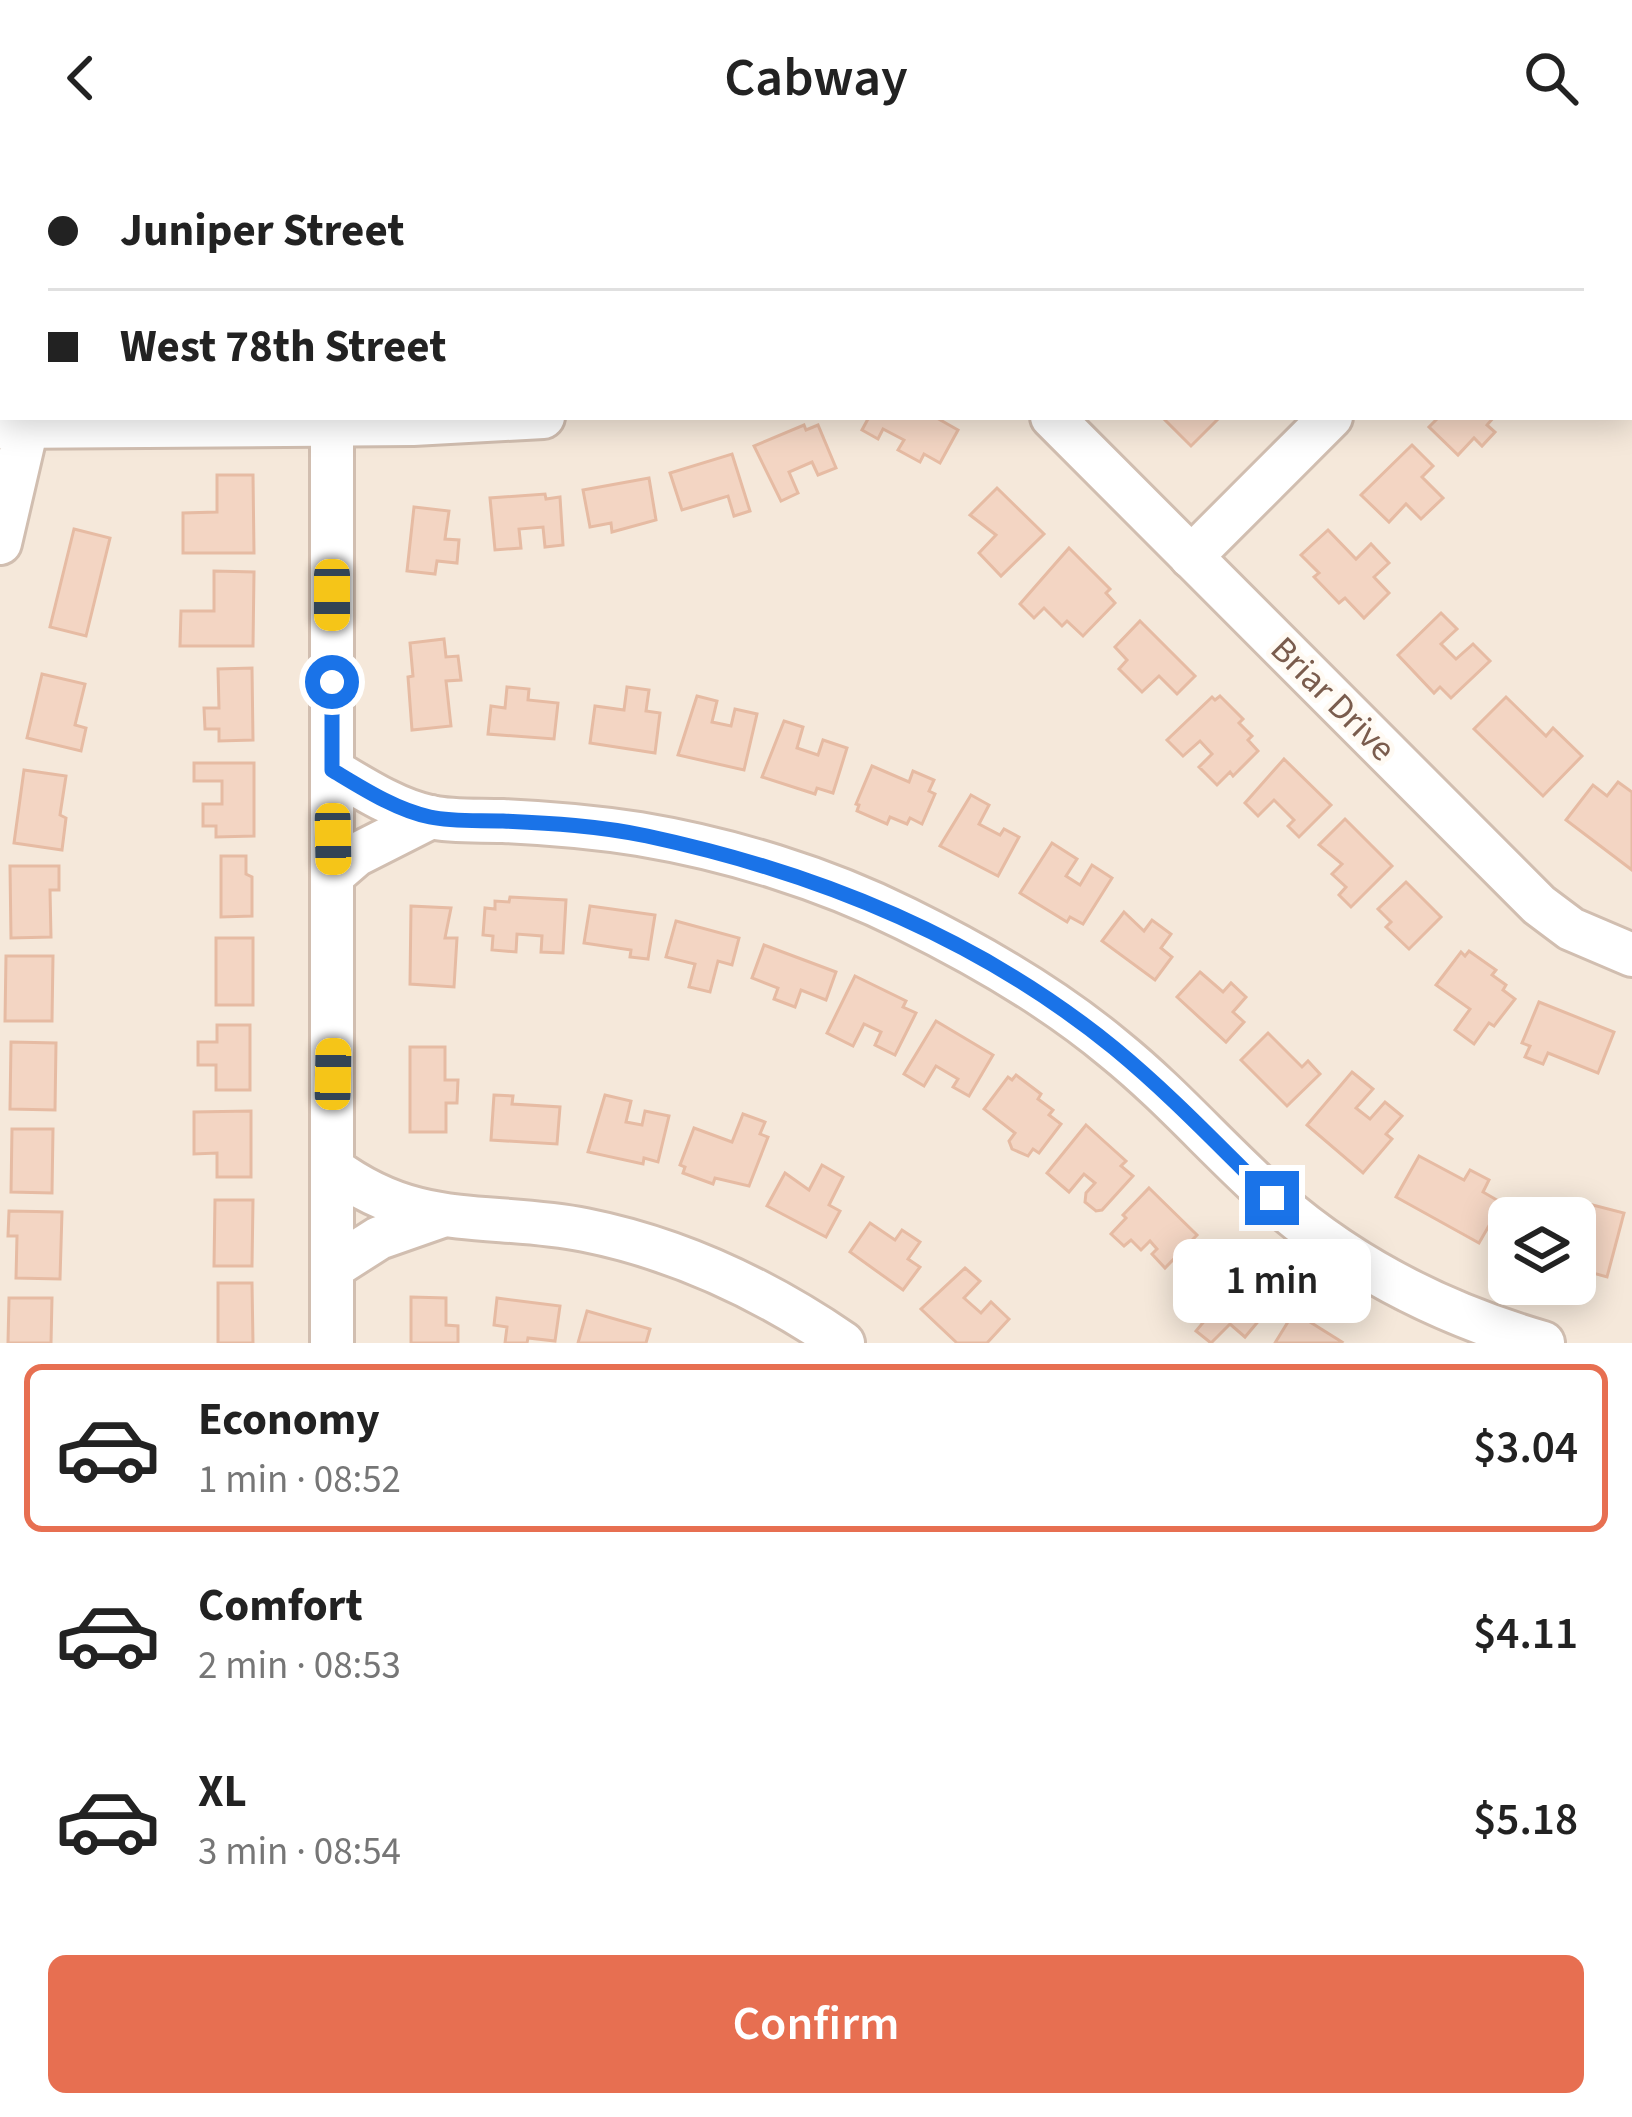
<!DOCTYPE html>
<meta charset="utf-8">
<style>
body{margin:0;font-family:"Source Sans 3",sans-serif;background:#f2f2f2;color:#222;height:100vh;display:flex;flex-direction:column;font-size:45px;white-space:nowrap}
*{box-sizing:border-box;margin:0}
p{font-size:39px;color:#767676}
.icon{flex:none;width:66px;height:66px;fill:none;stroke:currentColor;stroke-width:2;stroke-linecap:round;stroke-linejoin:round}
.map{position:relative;height:1187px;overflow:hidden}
.side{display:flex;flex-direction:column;background:#fff;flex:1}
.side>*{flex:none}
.banner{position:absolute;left:0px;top:0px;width:1632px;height:264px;box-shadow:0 6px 30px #0003;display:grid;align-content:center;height:264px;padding:0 48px;background:#fff}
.buttons{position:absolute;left:1488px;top:1041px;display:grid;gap:24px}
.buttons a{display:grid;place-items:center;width:108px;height:108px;border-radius:18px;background:#fff;box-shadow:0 6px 30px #0003;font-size:60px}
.end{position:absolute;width:54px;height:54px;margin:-27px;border:15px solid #1a73e8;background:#fff;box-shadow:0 0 0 6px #fff}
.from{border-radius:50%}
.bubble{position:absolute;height:84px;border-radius:18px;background:#fff;box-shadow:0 6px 30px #0003;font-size:39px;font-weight:600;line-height:84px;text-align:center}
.car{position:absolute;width:36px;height:72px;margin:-36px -18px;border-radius:15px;box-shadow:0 0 9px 3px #0007;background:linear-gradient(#f5c518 24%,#345 0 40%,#f5c518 0 76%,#345 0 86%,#f5c518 0)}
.banner b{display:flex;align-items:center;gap:42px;height:114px;font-size:45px}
.banner b+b{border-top:3px solid #e0e0e0}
.banner i{width:30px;height:30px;background:#222}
ul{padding:21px 0 0;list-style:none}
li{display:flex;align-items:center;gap:36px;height:168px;margin:0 24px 18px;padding:0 24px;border:6px solid transparent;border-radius:18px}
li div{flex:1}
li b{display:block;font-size:45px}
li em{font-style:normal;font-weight:600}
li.selected{border-color:#e76f51}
li>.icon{width:108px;height:108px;stroke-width:1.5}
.primary-button{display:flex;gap:24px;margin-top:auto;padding:24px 48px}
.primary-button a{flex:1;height:138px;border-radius:18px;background:#e76f51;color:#fff;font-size:48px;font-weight:600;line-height:138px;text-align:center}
header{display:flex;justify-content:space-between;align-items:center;height:156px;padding:0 48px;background:#fff;font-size:54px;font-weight:600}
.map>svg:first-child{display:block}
</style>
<header><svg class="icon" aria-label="back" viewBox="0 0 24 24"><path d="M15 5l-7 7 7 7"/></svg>Cabway<svg class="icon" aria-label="search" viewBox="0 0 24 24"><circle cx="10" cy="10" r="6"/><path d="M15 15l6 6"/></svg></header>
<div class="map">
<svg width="1632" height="1187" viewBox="0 0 1632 1187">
<rect width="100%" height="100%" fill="#fdf6ec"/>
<path fill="#f5e8da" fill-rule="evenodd" d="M0,0H1632V1187H0ZM3,3H1629V261H3ZM1509,1062H1575V1128H1509Z"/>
<g fill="#f3d5c3" stroke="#e6bba3" stroke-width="3">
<polygon points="869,261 935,261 958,274 940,307 924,298 920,306 898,294 904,284 883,273 878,283 862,274"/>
<polygon points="1162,261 1220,261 1191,290"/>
<polygon points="1439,261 1494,261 1487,269 1495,276 1482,290 1474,282 1458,299 1429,271"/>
<polygon points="804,269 806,274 818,269 836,312 818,319 812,306 789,316 798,337 781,345 754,290"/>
<polygon points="1412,289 1433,310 1422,321 1443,342 1421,363 1406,348 1389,366 1361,339"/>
<polygon points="732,298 750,355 734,360 728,340 682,354 670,317"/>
<polygon points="217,319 253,319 254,397 183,397 183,357 217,356"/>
<polygon points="649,322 656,364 612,376 611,367 590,371 583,334"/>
<polygon points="997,332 1044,378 1001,420 979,397 996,379 970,359"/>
<polygon points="545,338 546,343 560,341 563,389 545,391 543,371 519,373 521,392 495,394 490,342"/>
<polygon points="414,351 449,355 445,383 459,384 457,407 437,405 435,418 407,415"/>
<polygon points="74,373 110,382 86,480 50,471"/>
<polygon points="1328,374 1356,403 1371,388 1389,407 1374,421 1389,437 1364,462 1345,442 1339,447 1314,421 1319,417 1301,399"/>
<polygon points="1069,392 1110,433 1106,437 1115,447 1083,480 1067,465 1062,470 1044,452 1034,462 1020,448"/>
<polygon points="214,415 254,416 253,490 180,490 181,455 214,455"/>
<polygon points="1441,457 1457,473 1441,488 1456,503 1473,488 1490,505 1451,542 1440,531 1434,537 1398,499"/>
<polygon points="1140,465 1195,520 1177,538 1159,520 1142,536 1119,513 1127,504 1115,491"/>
<polygon points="444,483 446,501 458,500 461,524 446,525 451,570 412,574 408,521 413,520 410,487"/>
<polygon points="252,512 253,584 219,585 219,573 205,573 204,552 219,552 218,513"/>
<polygon points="42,518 85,528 75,569 86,572 81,595 27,582"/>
<polygon points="507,531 529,533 528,544 558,547 554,583 488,578 491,550 505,552"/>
<polygon points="627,531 649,534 646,555 660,557 655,597 590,587 595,550 624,554"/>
<polygon points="697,540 717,545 712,566 731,570 735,553 757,558 744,614 678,599"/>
<polygon points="1220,540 1243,563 1239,567 1252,580 1248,584 1258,595 1233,620 1230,616 1217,629 1199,611 1212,598 1200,585 1183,600 1167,584 1212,541 1215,544"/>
<polygon points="1506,541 1546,580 1553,572 1582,600 1543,640 1474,573"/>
<polygon points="784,565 803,571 797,592 818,599 823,584 847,592 833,637 817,632 815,638 762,621"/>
<polygon points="1284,603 1331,649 1299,681 1288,670 1294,664 1274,644 1258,660 1245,647"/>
<polygon points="194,607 254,607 254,680 216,681 216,670 203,670 203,648 222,648 222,625 194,625"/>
<polygon points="872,610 909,626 913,615 934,624 929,635 935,638 922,668 910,662 907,668 890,661 887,668 857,655 859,649 856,648"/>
<polygon points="24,614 66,620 60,659 66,662 62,694 14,687"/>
<polygon points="1618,626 1632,636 1632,714 1566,664 1593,629 1607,640"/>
<polygon points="971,639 989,649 979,668 1000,679 1004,673 1019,681 998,720 940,690"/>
<polygon points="1345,663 1392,710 1351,751 1339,739 1346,731 1332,718 1342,708 1319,689"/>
<polygon points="1052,687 1077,703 1066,720 1080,729 1092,709 1112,722 1083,768 1070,761 1067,766 1020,737"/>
<polygon points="221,700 246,700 246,718 252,721 252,760 221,761"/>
<polygon points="10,710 59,710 59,734 50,734 51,781 11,782"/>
<polygon points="1406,726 1441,761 1409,793 1386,771 1391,766 1378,753"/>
<polygon points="510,741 566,744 563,797 541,796 542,780 517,778 516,796 492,794 493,780 483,779 485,752 495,753 495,745 509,746"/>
<polygon points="411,750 451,752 445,782 457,782 454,831 410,828"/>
<polygon points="590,750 655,759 648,803 630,801 631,794 584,787"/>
<polygon points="1124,756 1144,775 1152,764 1171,778 1161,792 1172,801 1155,824 1102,785"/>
<polygon points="676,765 739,782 732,809 718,805 710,836 689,831 695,808 666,801"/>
<rect x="216" y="782" width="37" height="67"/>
<polygon points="764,789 836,816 826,844 801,834 795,851 774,843 778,832 752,822"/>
<polygon points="1469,795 1496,814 1492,819 1506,829 1503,834 1515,843 1494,870 1489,867 1474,888 1455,874 1470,853 1436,829 1461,796 1465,800"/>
<polygon points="6,800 53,800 52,865 5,865"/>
<polygon points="1200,816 1223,836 1231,827 1246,841 1233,856 1244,866 1226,886 1177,841"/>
<polygon points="855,820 906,845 903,851 916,857 895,899 875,889 881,876 864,868 853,890 827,877"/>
<polygon points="1539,846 1614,876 1598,917 1548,897 1543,908 1525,901 1530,890 1522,887"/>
<polygon points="936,865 993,899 969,940 953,931 958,923 936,910 924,930 904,918"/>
<polygon points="217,869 250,869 250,934 216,934 216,909 198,909 198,886 217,886"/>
<polygon points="1268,877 1302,911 1308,905 1320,918 1287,950 1241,904"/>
<polygon points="11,886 56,887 55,954 10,953"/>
<polygon points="410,891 445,891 445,924 458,924 457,947 446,947 446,976 410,976"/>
<polygon points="1352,916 1373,933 1356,952 1370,963 1385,946 1402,960 1386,978 1392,983 1363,1017 1307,969"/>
<polygon points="1016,919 1041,938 1038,943 1053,954 1049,959 1061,968 1039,997 1033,993 1028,1000 1012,993 1009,985 1015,977 984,953 1008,921 1012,924"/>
<polygon points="494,939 513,940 512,948 560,951 557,988 491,984"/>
<polygon points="605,939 631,945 626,966 642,969 645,955 669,960 658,1006 644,1002 643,1008 588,996"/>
<polygon points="251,955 251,1021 217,1021 217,997 194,998 194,956"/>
<polygon points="743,958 765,966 760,978 768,981 749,1030 715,1022 713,1028 683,1017 685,1011 680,1009 694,972 732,986"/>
<polygon points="1086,969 1126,1005 1121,1010 1133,1020 1102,1054 1096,1055 1085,1046 1086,1037 1095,1027 1084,1018 1069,1036 1047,1017"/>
<polygon points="12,973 53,973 52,1037 11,1036"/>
<polygon points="1419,1000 1464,1024 1470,1014 1489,1024 1483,1036 1502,1047 1479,1087 1396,1041"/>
<polygon points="822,1009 843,1021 829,1049 840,1055 826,1081 767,1050 785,1017 809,1034"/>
<polygon points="1149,1032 1197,1079 1165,1112 1152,1098 1157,1093 1150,1085 1141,1094 1131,1084 1124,1090 1111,1078 1126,1062 1123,1059"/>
<polygon points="215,1044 253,1044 252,1110 214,1110"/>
<polygon points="1581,1046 1624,1057 1607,1121 1575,1112 1575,1064"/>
<polygon points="9,1055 62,1056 60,1123 16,1122 17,1080 8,1080"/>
<polygon points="870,1067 895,1084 902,1074 920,1086 908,1103 920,1111 903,1134 850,1096"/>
<polygon points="1215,1096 1240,1117 1235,1123 1250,1135 1246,1138 1267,1155 1245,1181 1230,1168 1211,1187 1196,1175 1212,1156 1181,1129 1207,1097 1212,1101"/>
<polygon points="965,1112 980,1125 964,1142 981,1157 991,1146 1009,1163 987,1187 957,1187 921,1153"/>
<polygon points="218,1127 252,1127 253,1187 218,1187"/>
<polygon points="411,1141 446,1142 446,1169 458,1170 458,1187 411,1187"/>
<polygon points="9,1142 52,1142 51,1187 8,1187"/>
<polygon points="497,1142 560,1150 555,1185 528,1182 527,1187 505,1187 507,1171 494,1169"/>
<polygon points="587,1155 650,1173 646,1187 578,1187"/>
<polygon points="1294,1156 1342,1186 1341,1187 1275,1187"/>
</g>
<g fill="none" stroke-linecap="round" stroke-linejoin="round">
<g stroke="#d1beb0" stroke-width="48">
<g id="minor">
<polyline points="332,0 332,3"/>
<polyline points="830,0 832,3"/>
<polyline points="1025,3 1028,0"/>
<polyline points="1593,3 1596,0"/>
<polyline points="332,261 332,1187"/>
<polyline points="1052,261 1539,749 1571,773 1632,799"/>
<polyline points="0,271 413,268 543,261"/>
<polyline points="0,387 27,271"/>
<polyline points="1191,401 1331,261"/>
<path d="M332,614C362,632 396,654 430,661C453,666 480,664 503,665C548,667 594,671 639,678C729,693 824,722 906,763C979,799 1052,841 1114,893C1171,939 1218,994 1273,1043C1351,1112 1443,1158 1543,1187"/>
<polyline points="334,718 356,699 431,661"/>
<path d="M332,1012C419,1077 489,1055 585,1074C680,1093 764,1133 843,1187"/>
<polyline points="332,1112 379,1082 439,1061"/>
</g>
</g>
<g stroke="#d9b8a5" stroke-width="4.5" stroke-dasharray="3 9" stroke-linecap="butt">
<polyline points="104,3 105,0"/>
<polyline points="0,230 3,230"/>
</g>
<use href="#minor" stroke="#fff" stroke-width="42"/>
</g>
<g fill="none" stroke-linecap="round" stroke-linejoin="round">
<path stroke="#1a73e8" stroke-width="15" d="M332,526V614C362,632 396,654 430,661C453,666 479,664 503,665C550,667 600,670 647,680C815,716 979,782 1114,892C1170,938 1220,991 1272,1042"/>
</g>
<g text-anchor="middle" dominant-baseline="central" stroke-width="10" stroke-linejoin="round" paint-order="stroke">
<g font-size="36" fill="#7a5c4d" stroke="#fffaf3">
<text transform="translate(1333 543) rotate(45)">Briar Drive</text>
</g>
</g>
</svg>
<div class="buttons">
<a><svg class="icon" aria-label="layers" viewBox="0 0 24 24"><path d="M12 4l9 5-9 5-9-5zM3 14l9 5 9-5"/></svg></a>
</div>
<i class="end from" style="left:332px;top:526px"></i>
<i class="end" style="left:1272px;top:1042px"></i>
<div class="bubble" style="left:1173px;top:1083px;width:198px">1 min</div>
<i class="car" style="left:332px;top:439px;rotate:180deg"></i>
<i class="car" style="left:333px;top:683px;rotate:179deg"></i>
<i class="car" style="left:333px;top:918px;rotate:1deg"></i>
<div class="banner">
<b><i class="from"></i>Juniper Street</b>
<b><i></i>West 78th Street</b>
</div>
</div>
<section class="side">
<ul>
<li class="selected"><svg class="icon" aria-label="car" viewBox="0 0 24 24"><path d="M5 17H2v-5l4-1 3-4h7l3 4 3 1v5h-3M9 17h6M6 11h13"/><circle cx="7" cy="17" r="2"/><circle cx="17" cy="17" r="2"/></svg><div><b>Economy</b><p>1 min · 08:52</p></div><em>$3.04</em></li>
<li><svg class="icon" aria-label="car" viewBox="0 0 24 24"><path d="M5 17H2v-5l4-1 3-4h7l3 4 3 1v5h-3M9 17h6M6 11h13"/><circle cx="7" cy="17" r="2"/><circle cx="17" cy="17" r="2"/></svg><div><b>Comfort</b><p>2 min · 08:53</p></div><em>$4.11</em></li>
<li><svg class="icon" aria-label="car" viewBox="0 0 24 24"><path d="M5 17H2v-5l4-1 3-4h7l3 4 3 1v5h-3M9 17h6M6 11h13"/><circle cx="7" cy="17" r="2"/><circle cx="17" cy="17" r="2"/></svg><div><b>XL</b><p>3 min · 08:54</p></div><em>$5.18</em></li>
</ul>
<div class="primary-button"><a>Confirm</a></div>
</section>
